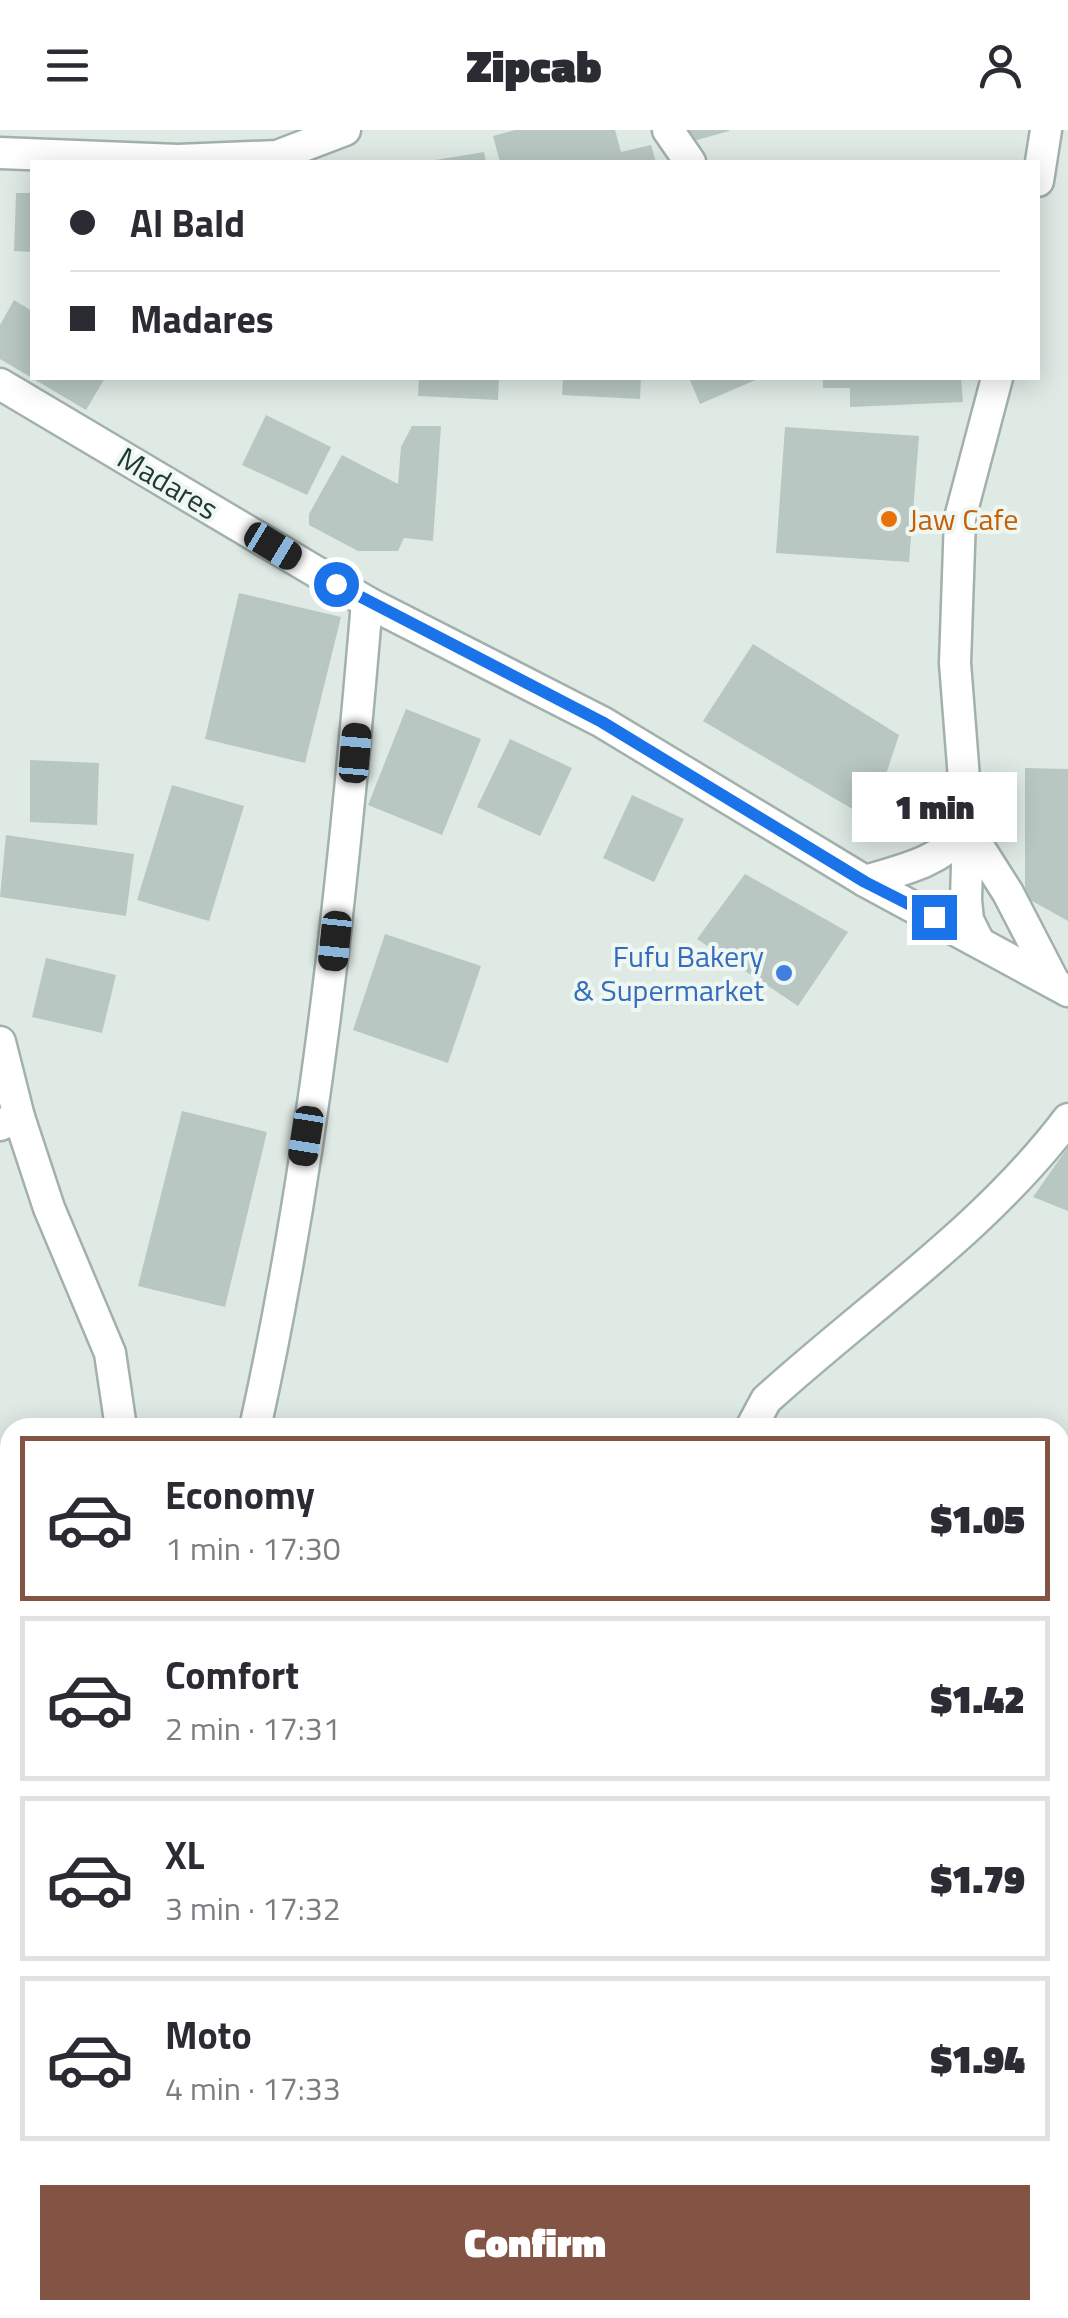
<!DOCTYPE html>
<meta charset="utf-8">
<style>
body{margin:0;font-family:"Titillium Web",sans-serif;background:#f7f7f7;color:#2b2b33;height:100vh;display:flex;flex-direction:column;font-size:38px;white-space:nowrap}
*{box-sizing:border-box;margin:0}
p{font-size:32px;color:#7c7c81}
.icon{flex:none;width:55px;height:55px;fill:none;stroke:currentColor;stroke-width:2;stroke-linecap:round;stroke-linejoin:round}
.map{position:relative;flex:1;overflow:hidden}
.side{position:absolute;left:0px;top:1288px;width:1070px;height:902px;display:flex;flex-direction:column;background:#fff;border-radius:30px 30px 0 0;box-shadow:0 5px 25px #0003}
.side>*{flex:none}
.guide{position:absolute;left:30px;top:30px;width:1010px;height:220px;border-radius:0px;box-shadow:0 5px 25px #0003;display:grid;align-content:center;height:220px;padding:0 40px;background:#fff}
.end{position:absolute;width:45px;height:45px;margin:-22px;border:12px solid #1a73e8;background:#fff;box-shadow:0 0 0 5px #fff}
.from{border-radius:50%}
.bubble{position:absolute;height:70px;border-radius:0px;background:#fff;box-shadow:0 5px 25px #0003;font-size:32px;font-weight:800;line-height:70px;text-align:center}
.car{position:absolute;width:30px;height:60px;margin:-30px -15px;border-radius:12px;box-shadow:0 0 8px 2px #0007;background:linear-gradient(#222 24%,#8ab4d8 0 40%,#222 0 76%,#8ab4d8 0 86%,#222 0)}
.guide b{display:flex;align-items:center;gap:35px;height:95px;font-size:38px}
.guide b+b{border-top:2px solid #e1e1e2}
.guide i{width:25px;height:25px;background:#2b2b33}
ul{padding:18px 0 0;list-style:none}
li{display:flex;align-items:center;gap:30px;height:165px;margin:0 20px 15px;padding:0 20px;border:5px solid #e1e1e2;border-radius:0px}
li div{flex:1}
li b{display:block;font-size:38px}
li em{font-style:normal;font-weight:800}
li.current{border-color:#835344}
li>.icon{width:90px;height:90px;stroke-width:1.5}
.button{display:flex;gap:20px;margin-top:auto;padding:20px 40px}
.button a{flex:1;height:115px;border-radius:0px;background:#835344;color:#fff;font-size:40px;font-weight:800;line-height:115px;text-align:center}
header{display:flex;justify-content:space-between;align-items:center;height:130px;padding:0 40px;background:#fff;font-size:45px;font-weight:800}
.map>svg:first-child{display:block}
</style>
<header><svg class="icon" aria-label="menu" viewBox="0 0 24 24"><path d="M4 6h16M4 12h16M4 18h16"/></svg>Zipcab<svg class="icon" aria-label="person" viewBox="0 0 24 24"><circle cx="12" cy="8" r="4"/><path d="M4 21q1-7 8-7t8 7"/></svg></header>
<div class="map">
<svg width="1068" height="2188" viewBox="0 0 1068 2188">
<rect width="100%" height="100%" fill="#dfeae5"/>
<g fill="#b8c7c2">
<polygon points="515,0 615,0 621,22 651,15 656,32 500,32 493,6"/>
<polygon points="686,0 729,0 729,1 690,12"/>
<polygon points="484,22 486,32 435,32 435,30"/>
<polygon points="16,63 32,63 32,122 14,121"/>
<polygon points="14,170 32,181 32,248 105,248 86,280 0,229 0,195"/>
<polygon points="419,248 499,248 498,270 418,266"/>
<polygon points="563,248 641,248 640,269 562,265"/>
<polygon points="689,248 760,248 700,274"/>
<polygon points="823,248 961,248 963,272 850,277 850,258 823,258"/>
<polygon points="266,285 331,317 307,365 242,335"/>
<polygon points="412,296 441,296 433,411 404,408 398,421 358,421 309,395 309,384 342,325 398,354 401,317"/>
<polygon points="785,297 919,306 909,432 776,423"/>
<polygon points="239,463 341,487 305,633 205,609"/>
<polygon points="753,514 899,605 871,690 703,591"/>
<polygon points="406,579 481,609 442,705 368,675"/>
<polygon points="510,609 572,638 540,706 477,677"/>
<polygon points="30,630 99,633 97,695 30,692"/>
<polygon points="1025,638 1068,639 1068,791 1025,767"/>
<polygon points="172,655 244,676 209,791 137,770"/>
<polygon points="632,665 684,689 654,752 603,728"/>
<polygon points="6,705 134,724 126,786 0,767"/>
<polygon points="745,744 848,802 798,876 697,809"/>
<polygon points="385,804 481,836 448,933 353,900"/>
<polygon points="46,828 116,845 102,903 32,887"/>
<polygon points="182,981 267,1002 225,1177 138,1156"/>
<polygon points="1068,1017 1068,1081 1033,1067"/>
</g>
<g fill="none" stroke-linecap="round" stroke-linejoin="round">
<g stroke="#a2b1ac" stroke-width="35">
<g id="minor">
<polyline points="668,0 690,32"/>
<polyline points="0,912 19,987 49,1078 110,1223 121,1298"/>
<path d="M255,1298C315,1026 344,748 367,472"/>
<path d="M751,1298L766,1270C867,1178 985,1099 1068,989"/>
<polyline points="356,2180 367,2188"/>
<polyline points="862,2180 863,2188"/>
<polyline points="308,2188 308,2180"/>
</g>
</g>
<g stroke="#a2b1ac" stroke-width="35">
<g id="tertiary">
<polyline points="0,23 178,30 277,26 345,0"/>
<polyline points="1038,51 1046,0"/>
<polyline points="0,254 367,472 602,592 865,751 1068,861"/>
<path d="M865,751C906,739 939,732 968,700L1008,763L1054,852"/>
<polyline points="978,810 968,790 966,770 968,700 955,533 960,388 997,248"/>
<polyline points="0,995 19,987"/>
</g>
</g>
<use href="#minor" stroke="#fff" stroke-width="30"/>
<use href="#tertiary" stroke="#fff" stroke-width="30"/>
</g>
<g fill="none" stroke-linecap="round" stroke-linejoin="round">
<polyline stroke="#1a73e8" stroke-width="12" points="336,454 602,592 865,752 934,787"/>
</g>
<circle fill="#e8710a" stroke="#eff7f3" stroke-width="4" cx="889" cy="389" r="10"/>
<circle fill="#3f7fe0" stroke="#eff7f3" stroke-width="4" cx="784" cy="843" r="10"/>
<g text-anchor="middle" dominant-baseline="central" stroke-width="8" stroke-linejoin="round" paint-order="stroke">
<g font-size="30" fill="#213934" stroke="#eff7f3">
<text transform="translate(168 353) rotate(31)">Madares</text>
</g>
<g font-size="30" fill="#c56008" stroke="#eff7f3" text-anchor="start">
<text x="909" y="389">Jaw Cafe</text>
</g>
<g font-size="30" fill="#366cbe" stroke="#eff7f3" text-anchor="end">
<text x="764" y="826">Fufu Bakery<tspan x="764" dy="34">&amp; Supermarket</tspan></text>
</g>
</g>
</svg>
<i class="end from" style="left:336px;top:454px"></i>
<i class="end" style="left:934px;top:787px"></i>
<div class="bubble" style="left:852px;top:642px;width:165px">1 min</div>
<i class="car" style="left:273px;top:416px;rotate:121deg"></i>
<i class="car" style="left:355px;top:623px;rotate:5deg"></i>
<i class="car" style="left:335px;top:811px;rotate:186deg"></i>
<i class="car" style="left:306px;top:1006px;rotate:189deg"></i>
<div class="guide">
<b><i class="from"></i>Al Bald</b>
<b><i></i>Madares</b>
</div>
<section class="side">
<ul>
<li class="current"><svg class="icon" aria-label="car" viewBox="0 0 24 24"><path d="M5 17H2v-5l4-1 3-4h7l3 4 3 1v5h-3M9 17h6M6 11h13"/><circle cx="7" cy="17" r="2"/><circle cx="17" cy="17" r="2"/></svg><div><b>Economy</b><p>1 min · 17:30</p></div><em>$1.05</em></li>
<li><svg class="icon" aria-label="car" viewBox="0 0 24 24"><path d="M5 17H2v-5l4-1 3-4h7l3 4 3 1v5h-3M9 17h6M6 11h13"/><circle cx="7" cy="17" r="2"/><circle cx="17" cy="17" r="2"/></svg><div><b>Comfort</b><p>2 min · 17:31</p></div><em>$1.42</em></li>
<li><svg class="icon" aria-label="car" viewBox="0 0 24 24"><path d="M5 17H2v-5l4-1 3-4h7l3 4 3 1v5h-3M9 17h6M6 11h13"/><circle cx="7" cy="17" r="2"/><circle cx="17" cy="17" r="2"/></svg><div><b>XL</b><p>3 min · 17:32</p></div><em>$1.79</em></li>
<li><svg class="icon" aria-label="car" viewBox="0 0 24 24"><path d="M5 17H2v-5l4-1 3-4h7l3 4 3 1v5h-3M9 17h6M6 11h13"/><circle cx="7" cy="17" r="2"/><circle cx="17" cy="17" r="2"/></svg><div><b>Moto</b><p>4 min · 17:33</p></div><em>$1.94</em></li>
</ul>
<div class="button"><a>Confirm</a></div>
</section>
</div>
